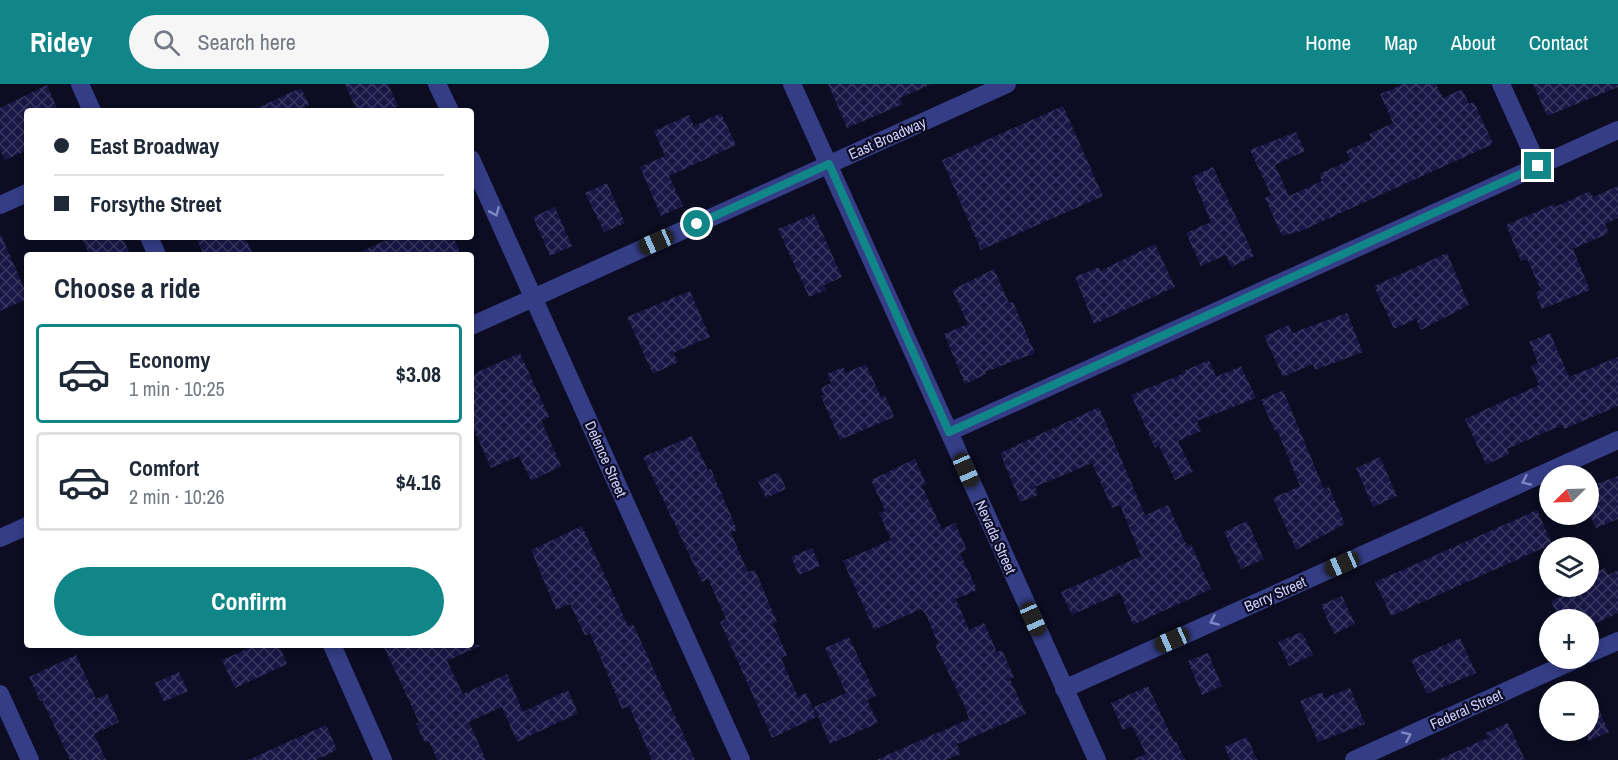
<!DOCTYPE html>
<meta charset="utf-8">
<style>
body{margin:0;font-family:"Archivo Narrow",sans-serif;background:#f6f6f7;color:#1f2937;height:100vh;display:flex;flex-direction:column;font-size:22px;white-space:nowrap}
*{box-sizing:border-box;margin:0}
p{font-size:20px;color:#747a83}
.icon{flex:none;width:33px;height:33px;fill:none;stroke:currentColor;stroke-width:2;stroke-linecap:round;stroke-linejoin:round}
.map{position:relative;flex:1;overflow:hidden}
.sheet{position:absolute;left:24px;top:168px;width:450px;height:396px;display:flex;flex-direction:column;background:#fff;border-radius:6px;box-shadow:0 3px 9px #0003}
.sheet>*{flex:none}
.top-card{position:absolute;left:24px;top:24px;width:450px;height:132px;border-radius:6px;box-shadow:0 3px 9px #0003;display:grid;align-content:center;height:132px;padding:0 30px;background:#fff}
.needle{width:39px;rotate:247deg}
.tools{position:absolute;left:1539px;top:381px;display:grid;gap:12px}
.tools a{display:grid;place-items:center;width:60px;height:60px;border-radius:50%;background:#fff;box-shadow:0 3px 9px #0003;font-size:30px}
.end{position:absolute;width:27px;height:27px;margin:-14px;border:8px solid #118688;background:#fff;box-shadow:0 0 0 3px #fff}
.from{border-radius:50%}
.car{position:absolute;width:18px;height:36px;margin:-18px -9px;border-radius:8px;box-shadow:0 0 4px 2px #0007;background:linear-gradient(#222 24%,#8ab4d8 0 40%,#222 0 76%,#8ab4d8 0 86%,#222 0)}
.top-card b{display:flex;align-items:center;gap:21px;height:57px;font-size:22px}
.top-card b+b{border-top:2px solid #e0e1e3}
.top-card i{width:15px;height:15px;background:#1f2937}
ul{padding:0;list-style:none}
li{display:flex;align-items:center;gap:18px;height:99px;margin:0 12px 9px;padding:0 18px;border:3px solid #e0e1e3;border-radius:6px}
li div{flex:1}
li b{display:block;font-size:22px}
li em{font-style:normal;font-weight:700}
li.selected{border-color:#118688}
li>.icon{width:54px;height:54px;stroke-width:1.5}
h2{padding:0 30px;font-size:27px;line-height:72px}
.primary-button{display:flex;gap:12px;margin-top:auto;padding:12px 30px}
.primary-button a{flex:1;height:69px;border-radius:36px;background:#118688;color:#fff;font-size:24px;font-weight:700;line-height:69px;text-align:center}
header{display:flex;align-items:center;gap:36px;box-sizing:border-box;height:84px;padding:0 30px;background:#118688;color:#fff}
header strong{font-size:28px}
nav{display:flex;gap:33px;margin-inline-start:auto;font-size:21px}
.search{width:420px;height:54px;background:#f6f6f7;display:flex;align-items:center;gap:15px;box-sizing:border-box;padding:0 21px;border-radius:33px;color:#747a83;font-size:22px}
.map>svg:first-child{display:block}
</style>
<header>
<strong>Ridey</strong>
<div class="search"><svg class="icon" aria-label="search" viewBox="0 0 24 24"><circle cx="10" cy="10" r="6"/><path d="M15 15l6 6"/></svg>Search here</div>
<nav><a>Home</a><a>Map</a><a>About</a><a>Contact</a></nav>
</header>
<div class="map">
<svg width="1618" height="676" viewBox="0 0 1618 676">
<defs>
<pattern id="building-cross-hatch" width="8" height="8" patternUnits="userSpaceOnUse" patternTransform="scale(1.5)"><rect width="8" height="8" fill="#191745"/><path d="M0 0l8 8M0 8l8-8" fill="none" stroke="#393861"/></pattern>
</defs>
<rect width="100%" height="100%" fill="#0c0c22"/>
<g fill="url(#building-cross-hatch)">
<polygon points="345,0 388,0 398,22 386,27 357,27"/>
<polygon points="828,0 932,0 900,14 903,20 847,44"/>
<polygon points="1404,0 1436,0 1443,14 1462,5 1469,20 1474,18 1493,60 1301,147 1282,152 1265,114 1271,111 1250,66 1296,48 1305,67 1275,81 1289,112 1322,97 1319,90 1350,76 1346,67 1372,55 1369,50 1393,39 1380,10"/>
<polygon points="1533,0 1618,0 1618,3 1547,32"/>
<polygon points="47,1 58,27 27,27 27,66 5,76 0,66 0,24"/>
<polygon points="301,4 309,21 295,27 251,27"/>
<polygon points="1063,22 1103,112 981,166 942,76"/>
<polygon points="721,29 736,61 669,92 683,122 661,132 640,83 665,72 654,47 689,31 694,42"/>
<polygon points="1213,83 1254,172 1231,183 1226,171 1201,182 1186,149 1211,138 1192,93"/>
<polygon points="607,99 625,139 604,148 585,109"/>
<polygon points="1618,102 1618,134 1605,140 1609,149 1573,165 1590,206 1542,225 1535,208 1541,206 1527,175 1521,177 1506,141 1554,120 1555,123 1590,107 1593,113"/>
<polygon points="555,123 572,162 550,172 533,133"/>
<polygon points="814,130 842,193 824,201 826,206 809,213 778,145"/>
<polygon points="0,149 27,211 27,215 0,227"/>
<polygon points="81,153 122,153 131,171 90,171"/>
<polygon points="196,153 245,153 253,171 204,171"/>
<polygon points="393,153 453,153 461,171 354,171"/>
<polygon points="1155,160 1175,203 1094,240 1075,193 1099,183 1100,187"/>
<polygon points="1447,169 1469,221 1421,246 1416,235 1394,245 1374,202"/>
<polygon points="994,185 1009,219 1013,218 1035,269 985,288 986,290 965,300 944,250 968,240 952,206"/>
<polygon points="690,207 710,253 673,269 678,278 653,290 627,233"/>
<polygon points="1347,229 1363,268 1315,286 1313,280 1283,293 1264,252 1289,241 1292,249"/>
<polygon points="1550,249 1569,293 1618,273 1618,322 1564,345 1562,341 1507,365 1509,370 1486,381 1465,335 1539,301 1531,282 1538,279 1529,258"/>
<polygon points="520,269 549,333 541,336 561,382 531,397 519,372 491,384 471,339 471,291"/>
<polygon points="1209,276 1216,293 1241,282 1256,314 1197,337 1201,347 1178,357 1193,388 1175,396 1159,362 1155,364 1131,311 1185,289 1184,287"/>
<polygon points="866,280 881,313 885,311 894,333 840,356 821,312 824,311 821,304 831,299 827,290 843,283 846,289"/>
<polygon points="1283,306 1324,405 1329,403 1345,440 1296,466 1273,414 1300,402 1277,346 1275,347 1261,316"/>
<polygon points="1099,323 1145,431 1168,421 1187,462 1191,460 1211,505 1133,541 1120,509 1072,531 1061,508 1141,472 1120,421 1112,424 1092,379 1035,403 1038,411 1020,418 1000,369"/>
<polygon points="692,352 708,386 711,385 737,446 731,449 748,488 755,486 777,538 773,540 787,571 781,574 798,613 806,609 817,633 772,654 720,538 726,535 708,495 702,498 643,373"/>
<polygon points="1380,373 1397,412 1373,423 1356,384"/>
<polygon points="915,375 926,400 922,402 942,445 955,439 967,466 960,469 977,506 956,515 969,546 984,539 997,568 1002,566 1014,593 1010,595 1026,630 957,660 961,670 946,676 876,676 969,635 964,621 935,561 938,559 925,529 921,525 874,546 843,477 891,456 879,429 885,427 871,396"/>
<polygon points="779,388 786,405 766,414 758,397"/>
<polygon points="1618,392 1618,435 1596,444 1588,427 1588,403"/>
<polygon points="1537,426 1552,460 1391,532 1375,498"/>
<polygon points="1247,437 1264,475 1241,485 1224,448"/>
<polygon points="582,442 628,542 633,540 695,676 652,676 629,622 622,625 590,549 585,552 570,520 556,526 531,466"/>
<polygon points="812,464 820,482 799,491 791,473"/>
<polygon points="1605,484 1608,491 1618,486 1618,529 1594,540 1592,536 1560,536 1551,517 1588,502 1588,492"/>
<polygon points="1342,512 1355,540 1334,550 1321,521"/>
<polygon points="1302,548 1313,571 1289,582 1278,558"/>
<polygon points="849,553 876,612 867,616 878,639 830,660 814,623 846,609 825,564"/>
<polygon points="1460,554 1476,589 1427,610 1411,576"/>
<polygon points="256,561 279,561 287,580 235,604 222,576"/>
<polygon points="383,561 482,561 447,577 463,610 507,590 523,628 568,606 578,629 517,658 502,623 469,638 486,676 437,676 429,657 425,659 416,640 419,638"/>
<polygon points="1208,569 1222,602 1202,611 1188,577"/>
<polygon points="76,571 96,615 107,610 119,638 94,650 106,676 70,676 42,616 40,617 29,593"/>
<polygon points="179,588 188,607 164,618 155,599"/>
<polygon points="1588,601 1609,648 1588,657"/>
<polygon points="1148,602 1174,658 1176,657 1185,676 1132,676 1146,670 1132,642 1123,646 1111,619"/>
<polygon points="1350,604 1365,640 1318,658 1300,617 1322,608 1325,614"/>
<polygon points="1508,639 1525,676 1437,676 1488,654 1486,649"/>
<polygon points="326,641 337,666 316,676 248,676"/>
<polygon points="1247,653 1257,676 1230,676 1224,663"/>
</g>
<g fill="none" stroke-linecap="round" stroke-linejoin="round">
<g stroke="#343d85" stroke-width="18">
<polyline points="80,0 92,27"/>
<polyline points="437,0 450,27"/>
<polyline points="792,0 1097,676"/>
<polyline points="1501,0 1538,82"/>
<polyline points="471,75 741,676"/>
<polyline points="0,121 27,109"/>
<polyline points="149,153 157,171"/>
<polyline points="471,242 1007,0"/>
<polyline points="949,348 1618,46"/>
<polyline points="0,454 27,442"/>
<polyline points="332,561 383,676"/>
<polyline points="1588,570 1618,557"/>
<polyline points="1064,605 1618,356"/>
<polyline points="0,610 30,676"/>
<polyline points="1354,676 1579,574"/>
</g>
</g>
<defs><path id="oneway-chevron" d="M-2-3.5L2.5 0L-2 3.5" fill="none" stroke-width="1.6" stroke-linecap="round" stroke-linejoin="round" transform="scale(1.5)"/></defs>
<g stroke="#8086c2">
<use href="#oneway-chevron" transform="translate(495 128) rotate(66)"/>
<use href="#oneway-chevron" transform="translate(1526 397) rotate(156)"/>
<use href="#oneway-chevron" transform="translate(1214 537) rotate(156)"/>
<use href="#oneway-chevron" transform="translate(1407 652) rotate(-24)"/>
</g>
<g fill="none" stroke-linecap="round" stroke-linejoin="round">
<polyline stroke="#118688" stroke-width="8" points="697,140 829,80 949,348 1538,82"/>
</g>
<g text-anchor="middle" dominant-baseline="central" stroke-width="4.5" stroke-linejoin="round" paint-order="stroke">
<g font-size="15" fill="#cdcfff" stroke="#0c0c22">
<text transform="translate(887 54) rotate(-24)">East Broadway</text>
<text transform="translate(606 375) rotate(66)">Delence Street</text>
<text transform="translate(996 453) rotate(66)">Nevada Street</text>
<text transform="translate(1275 510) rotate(-24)">Berry Street</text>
<text transform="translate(1466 625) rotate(-24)">Federal Street</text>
</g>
</g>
</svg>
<div class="tools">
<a><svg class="needle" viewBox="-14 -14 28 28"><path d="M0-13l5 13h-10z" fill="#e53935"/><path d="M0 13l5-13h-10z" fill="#747a83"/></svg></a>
<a><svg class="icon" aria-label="layers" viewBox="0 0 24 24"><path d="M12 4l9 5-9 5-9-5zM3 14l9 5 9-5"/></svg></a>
<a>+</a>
<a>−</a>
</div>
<i class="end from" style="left:697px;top:140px"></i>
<i class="end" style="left:1538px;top:82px"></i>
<i class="car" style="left:656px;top:158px;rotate:246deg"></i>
<i class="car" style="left:966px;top:386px;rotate:156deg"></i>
<i class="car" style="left:1342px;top:480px;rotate:246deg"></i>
<i class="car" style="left:1033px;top:535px;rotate:156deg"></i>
<i class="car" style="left:1172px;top:556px;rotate:246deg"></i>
<div class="top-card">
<b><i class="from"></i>East Broadway</b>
<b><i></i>Forsythe Street</b>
</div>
<section class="sheet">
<h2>Choose a ride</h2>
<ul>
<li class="selected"><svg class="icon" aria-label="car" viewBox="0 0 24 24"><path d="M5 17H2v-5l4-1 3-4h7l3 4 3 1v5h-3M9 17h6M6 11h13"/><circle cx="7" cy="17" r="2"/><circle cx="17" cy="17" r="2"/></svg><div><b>Economy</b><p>1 min · 10:25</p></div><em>$3.08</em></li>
<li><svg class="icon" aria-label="car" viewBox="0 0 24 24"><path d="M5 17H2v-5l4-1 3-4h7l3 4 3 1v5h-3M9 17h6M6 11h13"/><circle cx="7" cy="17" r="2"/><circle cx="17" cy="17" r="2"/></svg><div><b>Comfort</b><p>2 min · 10:26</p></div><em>$4.16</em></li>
</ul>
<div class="primary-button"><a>Confirm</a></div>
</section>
</div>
